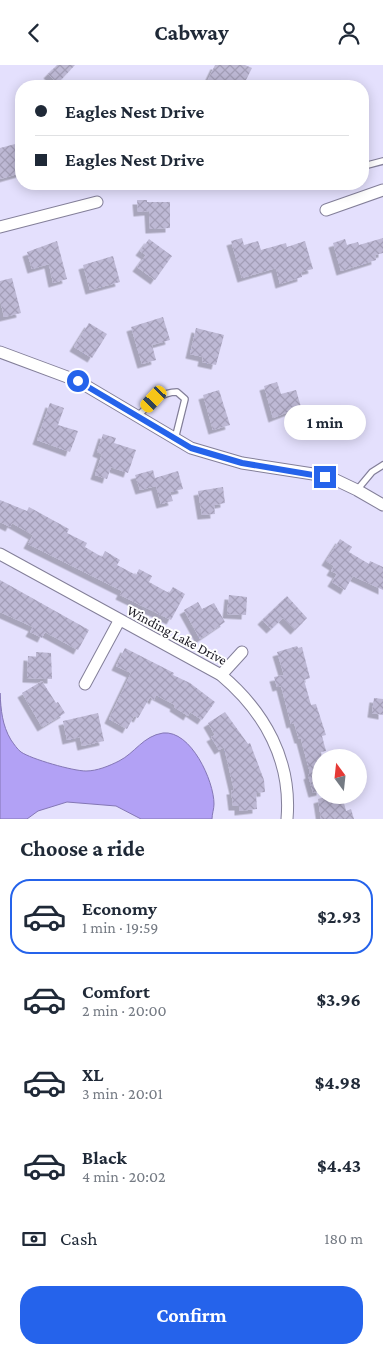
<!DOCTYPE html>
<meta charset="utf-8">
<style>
body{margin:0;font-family:"Crimson Pro",serif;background:#f2f2f3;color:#1f2937;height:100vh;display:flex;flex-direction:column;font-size:19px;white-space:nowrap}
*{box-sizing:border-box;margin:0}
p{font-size:16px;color:#747a83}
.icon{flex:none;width:28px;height:28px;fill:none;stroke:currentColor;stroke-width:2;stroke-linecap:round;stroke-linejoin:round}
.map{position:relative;height:754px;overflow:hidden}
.details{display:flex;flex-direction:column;background:#fff;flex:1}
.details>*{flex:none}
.guide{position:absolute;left:15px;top:15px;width:354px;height:110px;border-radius:20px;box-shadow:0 2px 12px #0003;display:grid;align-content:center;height:110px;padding:0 20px;background:#fff}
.needle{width:32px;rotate:345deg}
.controls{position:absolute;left:312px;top:684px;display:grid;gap:10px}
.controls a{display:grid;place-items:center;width:55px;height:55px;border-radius:50%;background:#fff;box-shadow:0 2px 12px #0003;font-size:25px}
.end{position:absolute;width:22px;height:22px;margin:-11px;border:6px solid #2563eb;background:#fff;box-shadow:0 0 0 2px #fff}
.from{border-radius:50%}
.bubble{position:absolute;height:35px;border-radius:18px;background:#fff;box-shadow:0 2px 12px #0003;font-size:16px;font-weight:700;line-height:35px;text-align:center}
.car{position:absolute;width:15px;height:30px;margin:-15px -8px;border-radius:6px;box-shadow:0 0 4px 1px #0007;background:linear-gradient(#f5c518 24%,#345 0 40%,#f5c518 0 76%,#345 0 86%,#f5c518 0)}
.guide b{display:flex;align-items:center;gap:18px;height:48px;font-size:19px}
.guide b+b{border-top:1px solid #e0e1e3}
.guide i{width:12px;height:12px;background:#1f2937}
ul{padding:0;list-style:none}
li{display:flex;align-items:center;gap:15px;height:75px;margin:0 10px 8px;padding:0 10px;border:2px solid transparent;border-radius:20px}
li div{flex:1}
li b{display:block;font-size:19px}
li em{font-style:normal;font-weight:700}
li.selected{border-color:#2563eb}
li>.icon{width:45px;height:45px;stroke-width:1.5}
h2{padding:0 20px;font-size:22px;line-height:60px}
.pay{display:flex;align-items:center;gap:12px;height:55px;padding:0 20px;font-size:19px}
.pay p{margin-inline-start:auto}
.cta{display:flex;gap:10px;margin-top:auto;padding:10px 20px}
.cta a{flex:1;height:58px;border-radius:20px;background:#2563eb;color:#fff;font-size:20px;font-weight:700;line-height:58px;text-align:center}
header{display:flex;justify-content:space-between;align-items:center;height:65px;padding:0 20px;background:#fff;font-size:22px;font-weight:700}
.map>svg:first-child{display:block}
</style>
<header><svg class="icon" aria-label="back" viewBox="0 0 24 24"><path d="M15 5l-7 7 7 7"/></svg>Cabway<svg class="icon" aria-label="person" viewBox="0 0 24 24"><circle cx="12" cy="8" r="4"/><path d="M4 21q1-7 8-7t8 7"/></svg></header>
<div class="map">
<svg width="383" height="754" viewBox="0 0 383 754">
<defs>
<pattern id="building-cross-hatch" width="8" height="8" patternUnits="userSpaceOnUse" patternTransform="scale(1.25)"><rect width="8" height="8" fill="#beb9d5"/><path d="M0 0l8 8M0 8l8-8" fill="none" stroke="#a39eb7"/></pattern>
<filter id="shadow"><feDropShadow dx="-4.5" dy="4.5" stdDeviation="0" flood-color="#0004"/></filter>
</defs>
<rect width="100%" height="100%" fill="#e4e0fd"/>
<path fill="#b2a1f5" stroke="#8477b5" d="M0,628C1,645 2,660 11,675C14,679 17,684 21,687C31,694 73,706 86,706C97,706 109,701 119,696C135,688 143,671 163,668C191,665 214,716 214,739C214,744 212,749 212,754H141L116,741L67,737L38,746L27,754H0Z"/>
<g fill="url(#building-cross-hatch)" filter="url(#shadow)">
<polygon points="57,0 75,0 58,18 48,9"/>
<polygon points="215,0 245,0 252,3 243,21 230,21 223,18 221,21 205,21"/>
<polygon points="19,78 21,108 0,114 0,83"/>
<polygon points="137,135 147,135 147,137 170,137 170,163 150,164 149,146 138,147"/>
<polygon points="242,173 244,180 258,176 261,185 286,178 287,182 305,176 313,204 301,207 302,212 280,219 276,203 242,213 231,176"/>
<polygon points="383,173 383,188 375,190 376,195 341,206 333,178 345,174 347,180 358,177 359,180"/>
<polygon points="149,174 172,191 155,215 137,202 146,190 140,186"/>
<polygon points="57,176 67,214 53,218 49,199 32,204 27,187"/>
<polygon points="113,191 120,217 90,225 83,200"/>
<polygon points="12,213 21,248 4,252 0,234 0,216"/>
<polygon points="163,252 170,275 152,280 156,295 142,299 131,262"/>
<polygon points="89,258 107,269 92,293 74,282"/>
<polygon points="196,263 224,270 216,300 202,297 203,292 190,289"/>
<polygon points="277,317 281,329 296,325 301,342 273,353 264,321"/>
<polygon points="219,325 230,360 213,365 203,330"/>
<polygon points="50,338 64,343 58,360 78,366 70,387 37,375"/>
<polygon points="103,369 116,373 114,378 136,385 128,408 111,402 107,414 95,410 102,389 97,387"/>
<polygon points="153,405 155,413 178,406 183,424 170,427 173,436 161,439 156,421 140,425 135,410"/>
<polygon points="223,422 225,438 214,440 215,449 202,450 198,426"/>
<polygon points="0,435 27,446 29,442 69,464 67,468 87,478 85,482 102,492 105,486 120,495 117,500 136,510 139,504 152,511 149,517 169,528 173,522 185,529 171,555 120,530 122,526 28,479 33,470 12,458 10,462 0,457"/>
<polygon points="340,474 352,482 349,487 369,499 370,496 383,502 383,525 353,511 345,525 332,517 337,509 331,506 334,501 326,496"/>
<polygon points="0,515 89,565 78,585 45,567 42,573 30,567 33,562 0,547"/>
<polygon points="229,530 247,532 246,550 227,549"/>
<polygon points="287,531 307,553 295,565 283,553 271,564 262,555"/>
<polygon points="198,537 202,544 214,538 225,557 200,574 184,545"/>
<polygon points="297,581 298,583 302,582 310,613 304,615 311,640 316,639 326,670 322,671 326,686 321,687 321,726 313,728 308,710 310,709 309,704 301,674 299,674 294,658 291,659 281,621 277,622 274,612 284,610 277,587"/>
<polygon points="125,583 174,608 173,610 190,618 215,637 202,655 190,647 188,651 174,642 175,640 156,630 154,635 150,632 138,653 134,651 127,664 109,654 131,608 116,601"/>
<polygon points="36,587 51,588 52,614 27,613 28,591 36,592"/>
<polygon points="42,616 56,638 58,637 65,648 42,662 22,628"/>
<polygon points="374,633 383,634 383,650 372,648"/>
<polygon points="225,647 248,679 250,678 264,715 265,727 256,728 257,744 239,746 239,741 233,741 231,725 234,725 224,682 219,685 211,672 215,670 208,658"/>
<polygon points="98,648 104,676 82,681 80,672 67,675 63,656"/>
<polygon points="332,730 342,730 346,746 351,744 354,754 321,754 318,734"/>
</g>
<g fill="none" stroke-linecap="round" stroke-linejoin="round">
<g stroke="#837f99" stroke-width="8">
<g id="lane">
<polyline points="364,101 383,96"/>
<path d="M137,352C149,340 159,327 177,327L185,334L175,374"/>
<polyline points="357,425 372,407 383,400"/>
</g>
</g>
<g stroke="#837f99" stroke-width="13">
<g id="street">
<polyline points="326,145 383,125"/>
<polyline points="0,162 97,137"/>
<polyline points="0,287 78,316 191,383 242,398 313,409 336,415 357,425 383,440"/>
<path d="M0,489L221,610C265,647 292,696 287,754"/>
<polyline points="221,610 242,587"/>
<polyline points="85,619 119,556"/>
</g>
</g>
<use href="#lane" stroke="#fff" stroke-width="5.5"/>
<use href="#street" stroke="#fff" stroke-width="11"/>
</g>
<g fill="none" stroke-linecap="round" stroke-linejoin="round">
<polyline stroke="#2563eb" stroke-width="6" points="78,316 191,383 242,398 325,412"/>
</g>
<g text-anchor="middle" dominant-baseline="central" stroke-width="4" stroke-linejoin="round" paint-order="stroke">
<g font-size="14" fill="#181620" stroke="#fff">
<text transform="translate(177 570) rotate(28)">Winding Lake Drive</text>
</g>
</g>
</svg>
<div class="controls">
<a><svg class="needle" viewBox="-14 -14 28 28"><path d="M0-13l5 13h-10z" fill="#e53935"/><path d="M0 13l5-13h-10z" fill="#747a83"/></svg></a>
</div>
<i class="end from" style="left:78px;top:316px"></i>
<i class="end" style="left:325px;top:412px"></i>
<div class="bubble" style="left:284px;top:340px;width:82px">1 min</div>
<i class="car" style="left:154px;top:334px;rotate:223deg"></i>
<div class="guide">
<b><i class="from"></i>Eagles Nest Drive</b>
<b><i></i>Eagles Nest Drive</b>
</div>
</div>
<section class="details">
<h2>Choose a ride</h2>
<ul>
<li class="selected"><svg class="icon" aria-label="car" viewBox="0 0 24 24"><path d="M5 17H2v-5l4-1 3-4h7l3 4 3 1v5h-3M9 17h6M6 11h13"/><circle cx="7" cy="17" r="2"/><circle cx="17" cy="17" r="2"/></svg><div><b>Economy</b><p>1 min · 19:59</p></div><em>$2.93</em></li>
<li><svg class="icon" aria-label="car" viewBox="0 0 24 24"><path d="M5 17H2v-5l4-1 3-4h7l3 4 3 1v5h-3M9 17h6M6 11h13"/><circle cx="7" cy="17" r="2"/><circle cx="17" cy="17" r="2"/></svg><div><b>Comfort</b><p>2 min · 20:00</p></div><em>$3.96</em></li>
<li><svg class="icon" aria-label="car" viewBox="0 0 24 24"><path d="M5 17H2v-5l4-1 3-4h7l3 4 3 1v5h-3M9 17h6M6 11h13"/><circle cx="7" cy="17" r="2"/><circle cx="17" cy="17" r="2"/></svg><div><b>XL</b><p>3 min · 20:01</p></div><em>$4.98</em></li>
<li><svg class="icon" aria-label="car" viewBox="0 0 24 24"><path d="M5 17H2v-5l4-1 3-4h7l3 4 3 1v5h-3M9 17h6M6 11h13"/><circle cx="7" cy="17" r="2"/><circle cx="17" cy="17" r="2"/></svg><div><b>Black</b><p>4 min · 20:02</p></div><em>$4.43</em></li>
</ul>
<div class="pay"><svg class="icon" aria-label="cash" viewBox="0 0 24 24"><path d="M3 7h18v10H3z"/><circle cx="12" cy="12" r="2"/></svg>Cash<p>180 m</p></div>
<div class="cta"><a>Confirm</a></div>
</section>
